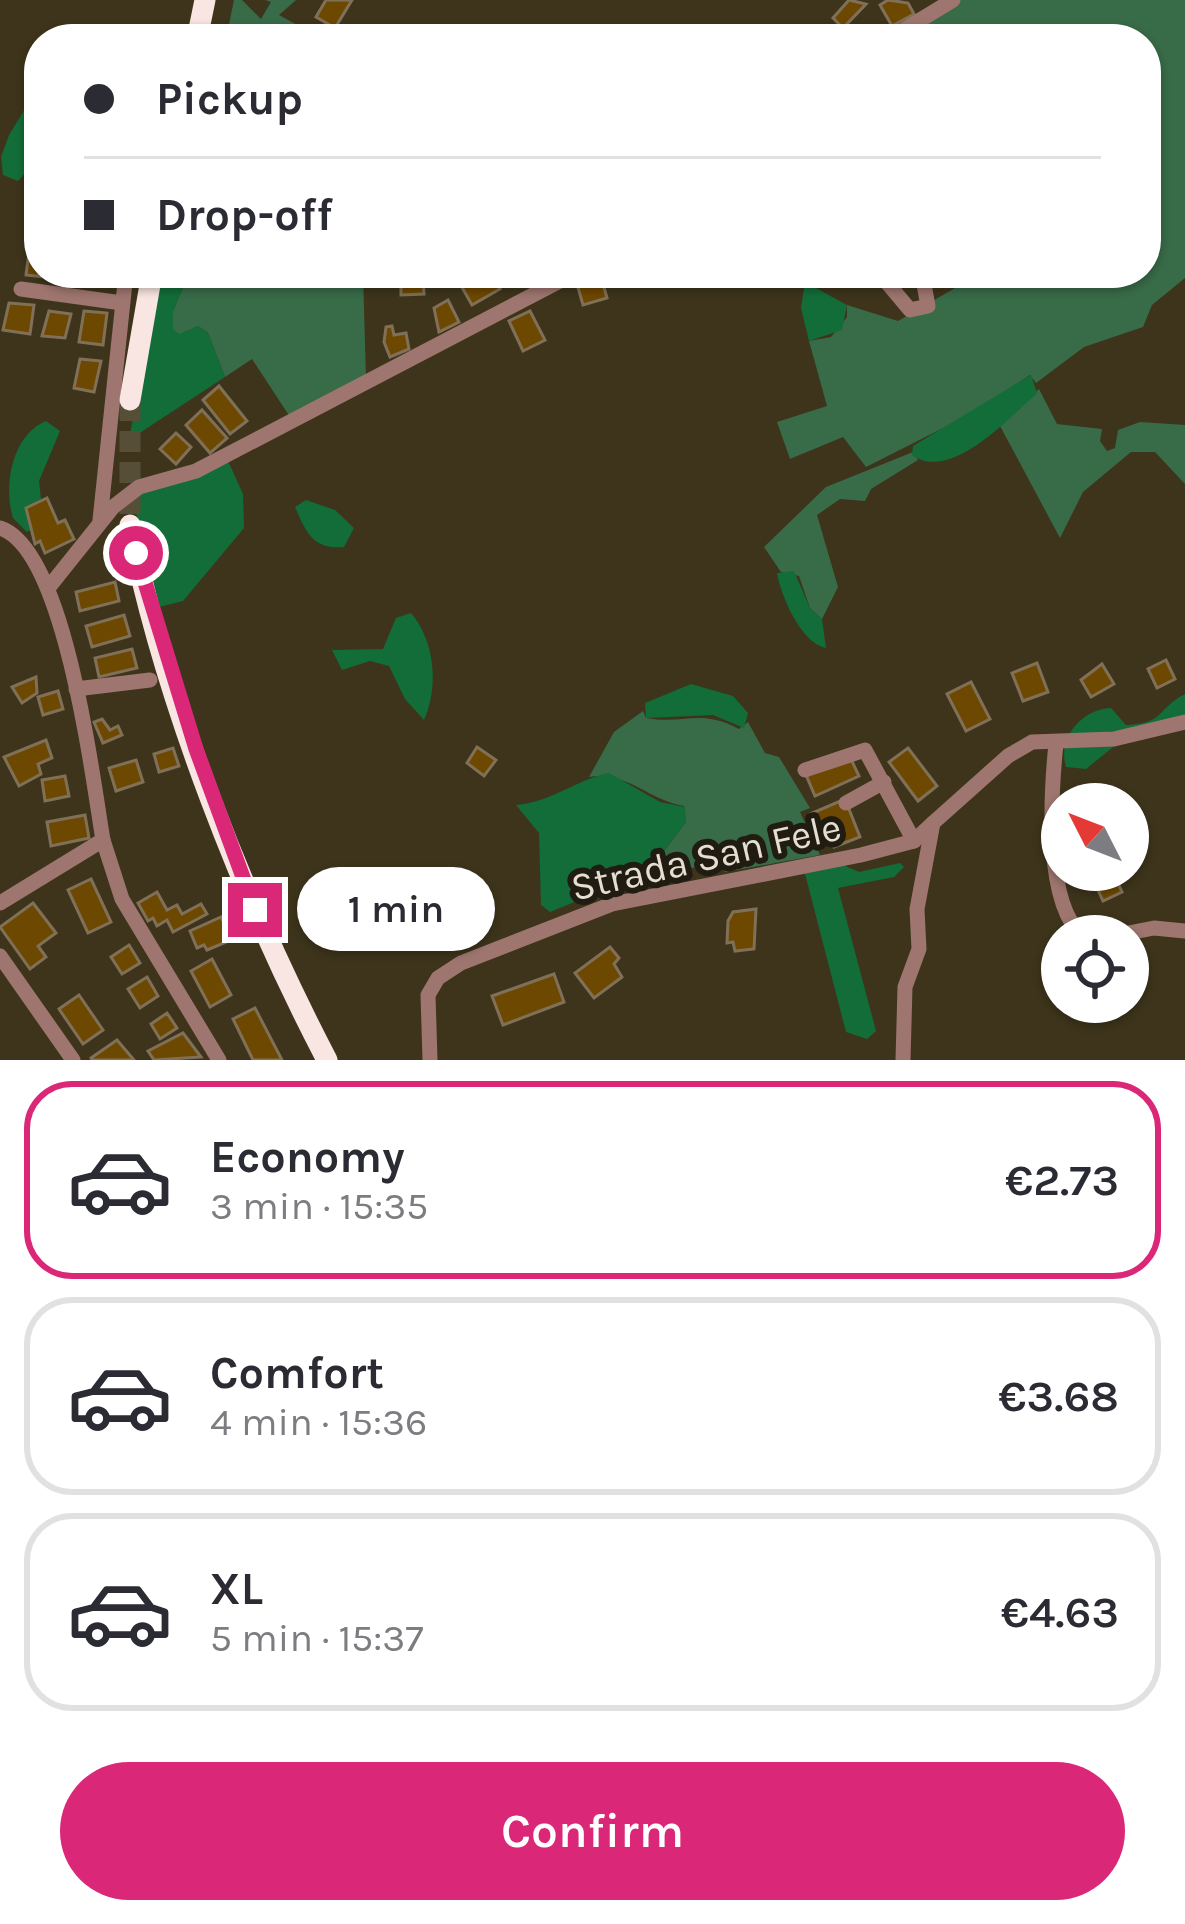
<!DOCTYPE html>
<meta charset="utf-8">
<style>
body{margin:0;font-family:Karla,sans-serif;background:#f7f7f7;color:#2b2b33;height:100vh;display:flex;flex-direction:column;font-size:45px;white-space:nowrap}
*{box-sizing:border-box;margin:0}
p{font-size:39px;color:#7c7c81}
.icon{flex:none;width:66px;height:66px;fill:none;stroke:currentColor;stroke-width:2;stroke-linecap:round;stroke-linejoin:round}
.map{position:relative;height:1060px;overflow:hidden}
.details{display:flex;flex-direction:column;background:#fff;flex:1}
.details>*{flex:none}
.hud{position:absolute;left:24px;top:24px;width:1137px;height:264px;border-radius:48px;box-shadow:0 3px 9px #0004;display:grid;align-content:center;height:264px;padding:0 60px;background:#fff}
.needle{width:78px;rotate:312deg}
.tools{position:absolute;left:1041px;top:783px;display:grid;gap:24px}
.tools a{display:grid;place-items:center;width:108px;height:108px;border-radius:50%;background:#fff;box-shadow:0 3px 9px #0004;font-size:60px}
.end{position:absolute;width:54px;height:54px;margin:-27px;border:15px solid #db2777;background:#fff;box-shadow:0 0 0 6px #fff}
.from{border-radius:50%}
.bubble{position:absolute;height:84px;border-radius:42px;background:#fff;box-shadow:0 3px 9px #0004;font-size:39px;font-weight:600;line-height:84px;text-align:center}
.hud b{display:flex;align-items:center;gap:42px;height:114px;font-size:45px}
.hud b+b{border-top:3px solid #e1e1e2}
.hud i{width:30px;height:30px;background:#2b2b33}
ul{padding:21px 0 0;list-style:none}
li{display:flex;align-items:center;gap:36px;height:198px;margin:0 24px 18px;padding:0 36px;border:6px solid #e1e1e2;border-radius:48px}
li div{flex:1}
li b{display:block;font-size:45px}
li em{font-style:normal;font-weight:600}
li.selected{border-color:#db2777}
li>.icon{width:108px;height:108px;stroke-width:1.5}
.button{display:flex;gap:24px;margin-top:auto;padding:24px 60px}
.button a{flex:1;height:138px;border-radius:72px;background:#db2777;color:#fff;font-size:48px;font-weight:600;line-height:138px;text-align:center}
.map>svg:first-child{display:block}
</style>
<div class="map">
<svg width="1185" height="1060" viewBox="0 0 1185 1060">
<rect width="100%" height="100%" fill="#3d341b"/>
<g fill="#386b48">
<polygon points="234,0 242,0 261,19 271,2 265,0 296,0 279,15 323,39 226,39"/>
<polygon points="959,0 1185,0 1185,278 1152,305 1143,327 1084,347 1036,383 1030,375 971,414 866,467 843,437 790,459 777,422 827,406 809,341 831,337 847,317 847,305 898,321 981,273 1146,273 1146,39 896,39"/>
<polygon points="189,273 363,273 366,379 290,417 252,359 225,377 208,333 198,326 179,335 173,330 173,311"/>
<polygon points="1039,389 1057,424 1102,429 1100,441 1107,451 1115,448 1118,430 1140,422 1185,425 1185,484 1155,452 1131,452 1083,492 1060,538 1000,426"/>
<polygon points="913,452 918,460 871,489 865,501 840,499 817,515 838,587 822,619 810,608 799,576 781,572 764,547 826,487"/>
<path d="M643,711L646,718C684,725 700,708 739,729L748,722L765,753L779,757L810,808L800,812L820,855L725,872L721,865L648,872L686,822L684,806C648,800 626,770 589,777L614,732Z"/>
</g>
<g fill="#126d39">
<polygon points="39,86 39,158 18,181 3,175 1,157 9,135"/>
<polygon points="159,273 189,273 173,311 173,329 179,334 198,326 208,333 225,377 129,440"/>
<polygon points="805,282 847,305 842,330 809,341 801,308"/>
<path d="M1031,375L1037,393C1010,417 951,483 912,455L913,446Z"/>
<path d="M46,421L60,431L39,481L41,499L25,508L32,529L27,532L13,518C3,486 12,435 46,421Z"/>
<polygon points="228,461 243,494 244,528 183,601 159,607 132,496"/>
<path d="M306,500L335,510L354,528L344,547C313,550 306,532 295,507Z"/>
<path d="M794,571L810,608L822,619L826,648C801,643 781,596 777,573Z"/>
<path d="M411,613C435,641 439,687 424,720L405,699L389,666L370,661L342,670L332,650L383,649L396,618Z"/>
<polygon points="691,684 733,696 748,713 744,728 713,715 646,718 645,703"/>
<path d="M1185,694V721L1118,743L1086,769L1066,767C1057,738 1082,709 1111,708L1126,725C1166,723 1156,709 1185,694Z"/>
<path d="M609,773L660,802L685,807L686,822L648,872L550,912L541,905L539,833L516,805C552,802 575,780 609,773Z"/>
<polygon points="832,860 859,872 900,863 904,867 894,877 838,888 876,1031 867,1039 846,1032 803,866"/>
</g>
<g fill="#6d4800" stroke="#817058" stroke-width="3">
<polygon points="326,0 352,0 335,28 316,17"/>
<polygon points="849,0 866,4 843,28 833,18"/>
<polygon points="888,0 908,3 914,14 892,26 880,5"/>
<polygon points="37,192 39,273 54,273 54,278 26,275"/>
<polygon points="476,273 491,273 500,289 472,305 459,282"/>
<polygon points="423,274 424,294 401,295 401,275"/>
<polygon points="601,277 607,298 583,305 577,284"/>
<polygon points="448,300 459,322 439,332 434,308"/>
<polygon points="9,303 34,305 30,334 3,330"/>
<polygon points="49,311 71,314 65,338 42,336"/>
<polygon points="84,311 107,313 103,345 79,342"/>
<polygon points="530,311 545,340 523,351 509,321"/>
<polygon points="392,326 394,335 406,333 409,349 390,357 384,342 386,327"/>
<polygon points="80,359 101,361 94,392 74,388"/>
<polygon points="219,386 247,421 230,434 203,400"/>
<polygon points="202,410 227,438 210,453 186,425"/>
<polygon points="176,433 191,447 176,464 160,449"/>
<polygon points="47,498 58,523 65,520 74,539 45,553 40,541 35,544 26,508"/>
<polygon points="115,582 119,601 80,611 76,592"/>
<polygon points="124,615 130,636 92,647 86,626"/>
<polygon points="132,649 137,668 99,677 95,658"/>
<polygon points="1166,660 1175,679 1157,688 1148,669"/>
<polygon points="1037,663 1048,692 1023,701 1012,673"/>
<polygon points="1102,664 1114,684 1091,697 1081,680"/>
<polygon points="36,677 37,693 22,703 12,687"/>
<polygon points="971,682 990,719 966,731 947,694"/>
<polygon points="58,691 63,709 43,715 38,697"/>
<polygon points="102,719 110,730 118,726 122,735 103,743 94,722"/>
<polygon points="46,740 52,758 38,764 41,774 19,786 4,757"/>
<polygon points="477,747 496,760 484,776 467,763"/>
<polygon points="173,748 179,766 159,772 154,754"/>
<polygon points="908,748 937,786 918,801 889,762"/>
<polygon points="849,755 859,776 815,796 806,775"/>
<polygon points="136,760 143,782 116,791 109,768"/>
<polygon points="65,776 69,796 45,801 42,780"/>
<polygon points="845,799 860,837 834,847 826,828 817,832 810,814"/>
<polygon points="85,815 89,838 51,846 47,822"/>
<polygon points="1089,870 1112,870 1122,892 1103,901"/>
<polygon points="91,879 111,922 88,933 68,890"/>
<polygon points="157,892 167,910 177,905 182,914 201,904 207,914 173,932 167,920 157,926 153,918 148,921 138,903"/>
<polygon points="33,903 56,933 38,946 46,957 30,969 0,927"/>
<polygon points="756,909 754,949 735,951 733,942 727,943 728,921 733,912"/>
<polygon points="221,917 231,940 207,950 204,945 197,948 190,931"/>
<polygon points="129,945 140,963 122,974 111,957"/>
<polygon points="610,947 619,958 614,964 622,977 594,998 575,973"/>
<polygon points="212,959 231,995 210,1007 191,971"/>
<polygon points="554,974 564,1002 503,1025 492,996"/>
<polygon points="147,977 158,996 140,1008 128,989"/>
<polygon points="79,995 103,1030 83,1044 59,1009"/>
<polygon points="255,1008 282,1060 253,1060 233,1019"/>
<polygon points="167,1013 177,1028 160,1039 151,1024"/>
<polygon points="183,1033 201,1057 154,1060 148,1051"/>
<polygon points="117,1040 134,1060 92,1060 91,1058"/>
</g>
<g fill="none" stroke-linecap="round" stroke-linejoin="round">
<polyline stroke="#564e36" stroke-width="21" stroke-dasharray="21 10" stroke-linecap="butt" points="130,400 130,525"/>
<g stroke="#9e766f" stroke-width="15">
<polyline points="889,39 953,0"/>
<polyline points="879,273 910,310 928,306 923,279"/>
<polyline points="21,289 122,303"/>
<polyline points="100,520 126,273"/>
<path d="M0,528C65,549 92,775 103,840L0,903"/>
<polyline points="49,587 113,507 139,487 196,471 575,273"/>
<polyline points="76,689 150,680"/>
<path d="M1056,744C1051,791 1044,905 1083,936"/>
<polyline points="805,770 865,750 914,841"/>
<polyline points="846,803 884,782"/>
<polyline points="103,840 122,899 219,1060"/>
<polyline points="1113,936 1154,928 1185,931"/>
<polyline points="0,956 73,1060"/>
<polyline points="430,1060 428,995 438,978 461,963 612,904 861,855 914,841 933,823"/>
<polyline points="903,1060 905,987 919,949 917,909 933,823 1008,756 1032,742 1114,739 1185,722"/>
</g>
<g stroke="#f9e5e1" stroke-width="21">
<polyline points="197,39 205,0"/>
<polyline points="130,400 152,273"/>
<path d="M130,525C164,699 245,903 327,1060"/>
</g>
</g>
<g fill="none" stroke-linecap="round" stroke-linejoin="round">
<polyline stroke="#db2777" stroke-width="15" points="136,553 196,749 255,910"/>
</g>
<g text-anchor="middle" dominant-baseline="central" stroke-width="12" stroke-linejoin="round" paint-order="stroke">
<g font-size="39" fill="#e4dfd0" stroke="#201c11">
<text transform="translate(706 857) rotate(-13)">Strada San Fele</text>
</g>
</g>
</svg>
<div class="tools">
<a><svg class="needle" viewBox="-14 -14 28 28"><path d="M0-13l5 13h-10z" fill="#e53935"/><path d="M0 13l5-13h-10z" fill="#7c7c81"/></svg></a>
<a><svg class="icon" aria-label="locate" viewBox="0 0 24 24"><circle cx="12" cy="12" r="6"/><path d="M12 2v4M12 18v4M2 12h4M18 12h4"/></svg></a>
</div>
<i class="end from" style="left:136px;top:553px"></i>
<i class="end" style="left:255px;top:910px"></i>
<div class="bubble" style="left:297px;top:867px;width:198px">1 min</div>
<div class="hud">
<b><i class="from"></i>Pickup</b>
<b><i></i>Drop-off</b>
</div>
</div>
<section class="details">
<ul>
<li class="selected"><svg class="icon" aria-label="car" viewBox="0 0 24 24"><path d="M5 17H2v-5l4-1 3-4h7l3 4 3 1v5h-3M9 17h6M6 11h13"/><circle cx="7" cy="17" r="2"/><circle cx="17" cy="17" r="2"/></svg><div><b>Economy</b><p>3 min · 15:35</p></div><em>€2.73</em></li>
<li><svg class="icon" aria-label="car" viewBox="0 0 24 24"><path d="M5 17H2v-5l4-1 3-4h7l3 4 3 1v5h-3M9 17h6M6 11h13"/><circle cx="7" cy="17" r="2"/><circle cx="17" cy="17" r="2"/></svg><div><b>Comfort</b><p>4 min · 15:36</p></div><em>€3.68</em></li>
<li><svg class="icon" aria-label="car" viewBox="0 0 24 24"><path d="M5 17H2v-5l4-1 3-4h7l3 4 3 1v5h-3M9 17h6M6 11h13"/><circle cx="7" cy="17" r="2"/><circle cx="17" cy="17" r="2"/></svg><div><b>XL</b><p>5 min · 15:37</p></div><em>€4.63</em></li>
</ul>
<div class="button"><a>Confirm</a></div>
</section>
